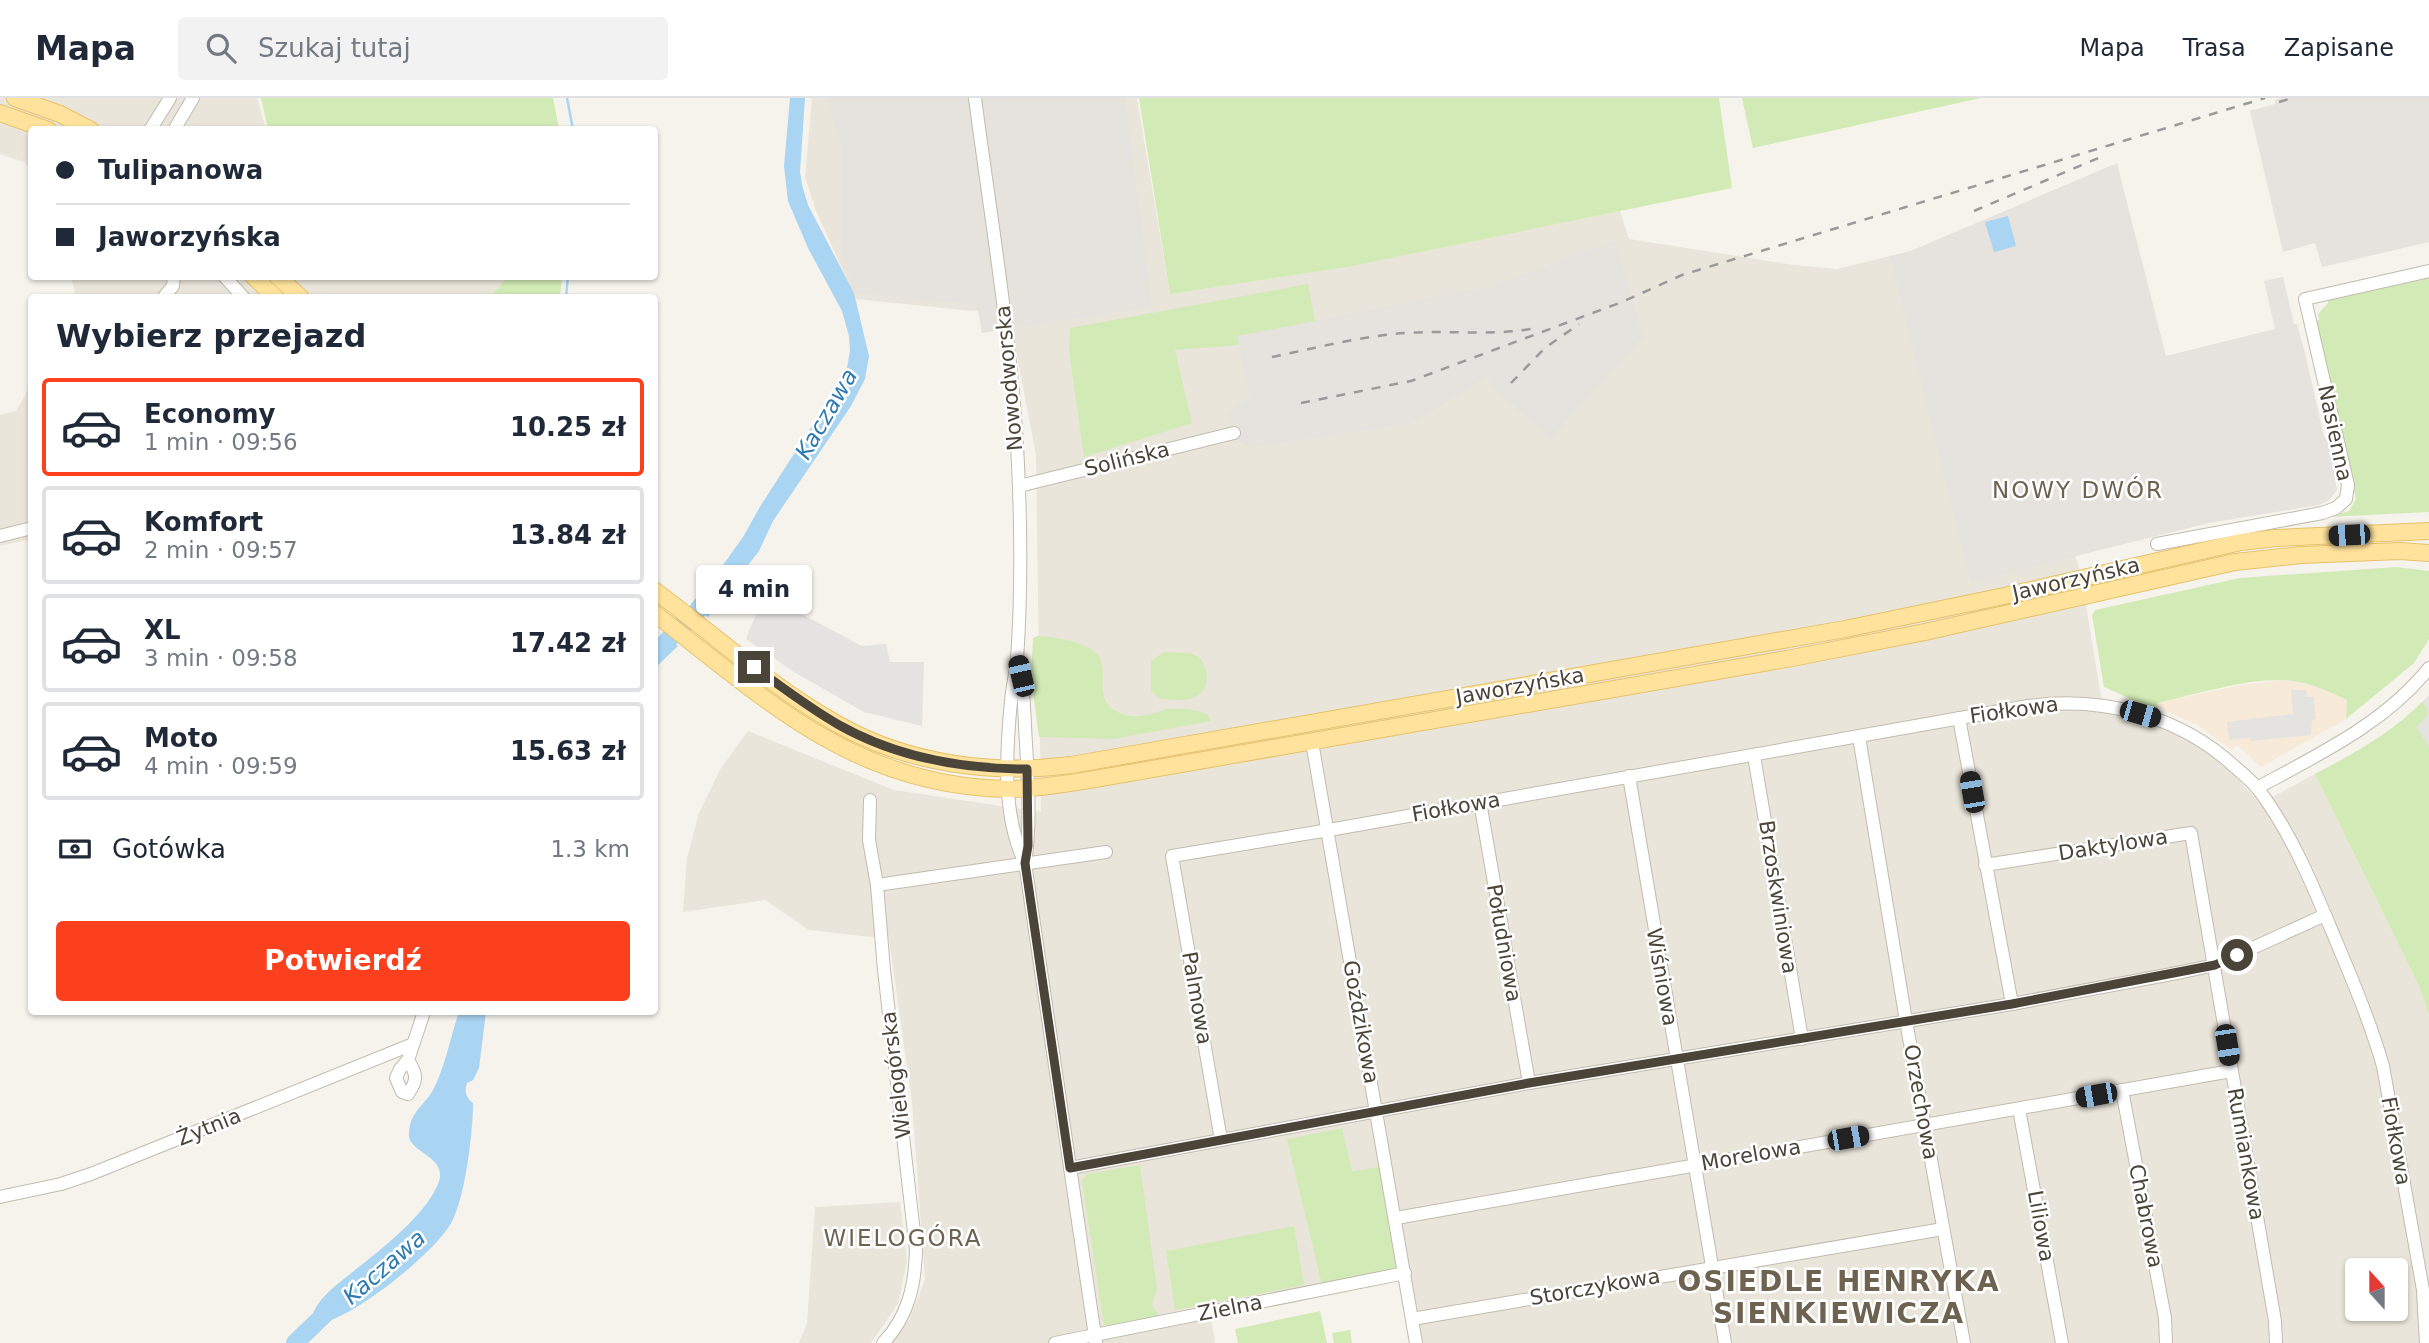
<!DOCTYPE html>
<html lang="pl">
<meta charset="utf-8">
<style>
body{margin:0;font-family:"DejaVu Sans",sans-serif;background:#f2f2f3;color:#1f2937;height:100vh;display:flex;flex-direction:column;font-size:26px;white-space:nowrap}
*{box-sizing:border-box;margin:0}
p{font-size:23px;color:#747a83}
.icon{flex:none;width:38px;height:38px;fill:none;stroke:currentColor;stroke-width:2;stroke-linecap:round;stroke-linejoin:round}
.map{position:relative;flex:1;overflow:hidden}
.details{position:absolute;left:28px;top:196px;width:630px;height:721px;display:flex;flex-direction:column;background:#fff;border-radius:7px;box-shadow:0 2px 5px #0004}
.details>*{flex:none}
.guide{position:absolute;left:28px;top:28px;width:630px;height:154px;border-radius:7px;box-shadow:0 2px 5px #0004;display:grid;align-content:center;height:154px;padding:0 28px;background:#fff}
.needle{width:46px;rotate:339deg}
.fabs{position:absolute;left:2345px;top:1160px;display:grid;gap:14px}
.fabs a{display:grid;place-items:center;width:63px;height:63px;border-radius:7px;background:#fff;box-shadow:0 2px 5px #0004;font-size:35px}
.end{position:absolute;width:32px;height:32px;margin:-16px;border:9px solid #4b4439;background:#fff;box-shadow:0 0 0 4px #fff}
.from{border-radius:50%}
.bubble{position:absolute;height:49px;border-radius:7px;background:#fff;box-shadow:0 2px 5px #0004;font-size:23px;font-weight:600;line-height:49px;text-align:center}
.car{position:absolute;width:21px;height:42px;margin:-21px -10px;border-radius:9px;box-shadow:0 0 5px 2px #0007;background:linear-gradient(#222 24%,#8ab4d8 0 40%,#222 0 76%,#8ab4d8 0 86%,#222 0)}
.guide b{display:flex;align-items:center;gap:24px;height:66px;font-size:26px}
.guide b+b{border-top:2px solid #e0e1e3}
.guide i{width:18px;height:18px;background:#1f2937}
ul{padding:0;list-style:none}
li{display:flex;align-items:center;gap:21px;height:98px;margin:0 14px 10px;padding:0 14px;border:4px solid #e0e1e3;border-radius:7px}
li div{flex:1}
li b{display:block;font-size:26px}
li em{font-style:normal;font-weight:600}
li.on{border-color:#fc3f1d}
li>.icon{width:63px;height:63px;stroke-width:1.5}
h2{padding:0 28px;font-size:32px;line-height:84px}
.pay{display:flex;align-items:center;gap:18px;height:77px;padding:0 28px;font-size:26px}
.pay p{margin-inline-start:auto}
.primary-button{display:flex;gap:14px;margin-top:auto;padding:14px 28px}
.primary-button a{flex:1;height:80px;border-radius:7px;background:#fc3f1d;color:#fff;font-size:28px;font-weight:600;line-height:80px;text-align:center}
header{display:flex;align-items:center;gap:42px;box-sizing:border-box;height:98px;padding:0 35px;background:#fff;border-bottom:2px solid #e0e1e3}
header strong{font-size:33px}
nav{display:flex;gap:38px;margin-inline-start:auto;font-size:24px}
.search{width:490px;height:63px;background:#f2f2f3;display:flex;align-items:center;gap:18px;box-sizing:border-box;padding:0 24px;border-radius:7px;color:#747a83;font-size:26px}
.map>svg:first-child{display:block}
</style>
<header>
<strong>Mapa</strong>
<div class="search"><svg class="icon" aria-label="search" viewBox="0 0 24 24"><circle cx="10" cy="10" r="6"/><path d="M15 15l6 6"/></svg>Szukaj tutaj</div>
<nav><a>Mapa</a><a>Trasa</a><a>Zapisane</a></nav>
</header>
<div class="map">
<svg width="2429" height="1245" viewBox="0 0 2429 1245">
<rect width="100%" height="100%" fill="#f6f3ec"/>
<g fill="#eae5da" fill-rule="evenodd">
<polygon points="0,0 257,0 266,31 32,32 31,70 24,64 0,56"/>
<path d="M812,0H1137L1170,196L1348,169L1620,113L1629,141L1794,167L1837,171L1911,153L1977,125L2081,477L2102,605L2206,644L2260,706L2315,676L2419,888L2429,917V1245H1416L1404,1179L1211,1221L1215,1245H891L909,1222L925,1182L912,1004L889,841L809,832L765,802L683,814L687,760L699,715L721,670L748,633L894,692L1041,714L1036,357L1008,211L972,213L856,201L816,113L805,79ZM2357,1172H2396V1211H2357Z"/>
<polygon points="71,179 507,179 490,200 76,199"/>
<polygon points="31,279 31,441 0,448 0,317 16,313 26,296"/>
<polygon points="900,1104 907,1163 898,1206 871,1245 799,1245 807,1225 815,1109"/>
</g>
<polygon fill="#f7ead8" points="2282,582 2317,588 2348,602 2346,621 2261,669 2237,647 2232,652 2196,626 2157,609 2157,605 2241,587"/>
<g fill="#e6e2dd">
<polygon points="827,0 1125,0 1152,209 982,235 977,207 854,195 842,156 842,48"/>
<polygon points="2281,0 2429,0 2429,144 2322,169 2315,145 2283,154 2250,13 2275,6 2275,2"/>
<polygon points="2117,65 2166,258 2275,231 2264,183 2283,179 2294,226 2297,226 2305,255 2324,339 2329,343 2337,392 2328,403 2319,407 2209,425 1971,484 1890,158 1911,153"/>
<polygon points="1615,143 1643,239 1550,341 1492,288 1487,279 1412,325 1249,350 1236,341 1229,316 1250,298 1237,238 1491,188"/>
</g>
<g fill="#d2eab5">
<polygon points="261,0 553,0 559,31 268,31"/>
<polygon points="1139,0 1719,0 1732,90 1348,169 1170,196"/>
<polygon points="1742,0 1981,0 1753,50"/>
<polygon points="507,179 562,179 560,199 490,199"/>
<polygon points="2429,179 2429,414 2329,419 2349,413 2356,401 2316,223 2319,222 2318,216 2328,205 2328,202"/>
<polygon points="1308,186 1315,223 1237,238 1239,247 1175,252 1192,325 1084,359 1069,253 1070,230"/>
<path d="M2396,469L2429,473V541L2414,565L2346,621L2347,602C2327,592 2304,582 2280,582C2240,582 2197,596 2157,605L2158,613L2104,589L2092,517L2095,512L2240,480Z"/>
<path d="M1038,538C1055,539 1095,544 1101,563C1107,582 1095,601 1116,613C1133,623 1147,617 1164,612C1177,609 1195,611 1207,616L1211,623L1113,641L1039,639L1031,580L1033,540Z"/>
<path d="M1164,554L1190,555L1200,560C1211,575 1210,596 1189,601C1180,603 1169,601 1160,601L1151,593V563Z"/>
<path d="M2423,603L2429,616L2417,629L2429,648V917L2419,888L2315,676C2353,656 2393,634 2423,603Z"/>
<polygon points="1342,1030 1352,1073 1379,1069 1397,1169 1388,1173 1322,1187 1287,1041"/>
<polygon points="1140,1067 1157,1191 1152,1207 1159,1218 1116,1229 1104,1227 1082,1083 1087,1076"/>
<polygon points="1294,1128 1304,1187 1175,1212 1166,1153"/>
<polygon points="1320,1213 1327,1245 1238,1245 1235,1231"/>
<polygon points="1350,1232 1352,1245 1334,1245 1332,1235"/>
</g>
<g fill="#e5e3e0">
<polygon points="764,496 862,548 886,546 890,564 924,564 922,628 864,614 794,574 746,541"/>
<polygon points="2291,592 2306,592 2307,599 2314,599 2316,621 2312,622 2311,637 2251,643 2251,640 2229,642 2227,624 2293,616"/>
<polygon points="2429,597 2429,648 2416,629 2429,616 2423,603"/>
</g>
<g fill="#a9d4f2">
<polygon points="790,0 805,0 800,74 802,87 808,107 854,195 869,258 865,281 851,308 773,423 759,453 708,519 691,506 718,474 743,439 761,407 836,291 847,270 850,253 849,238 842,213 808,150 788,103 784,68"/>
<polygon points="2008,118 2016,148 1994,154 1985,124"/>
<polygon points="664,537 678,548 655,570 655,546"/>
<path d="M459,914H486L479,970L473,982L467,985C464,994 466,999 473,1005C473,1034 465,1103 450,1127C432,1155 378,1198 348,1214C335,1221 321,1226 308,1232C310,1225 312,1217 315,1211C322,1198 337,1186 349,1177C377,1154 424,1120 438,1086C450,1058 407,1055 409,1036C410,1012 426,1007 434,990C445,969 451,937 459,914Z"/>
</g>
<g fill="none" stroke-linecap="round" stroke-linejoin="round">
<g stroke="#a9d4f2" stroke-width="2.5">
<polyline points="567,0 573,32"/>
<polyline points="566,200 568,178"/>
<polyline points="404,914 405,914"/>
</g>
<g stroke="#a9d4f2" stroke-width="18">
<polyline points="654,556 714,496"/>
<polyline points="295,1245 325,1216"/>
</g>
<g stroke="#c2bbae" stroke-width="14">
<g id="minor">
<path d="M975,0C992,130 1015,260 1019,391C1021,447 1021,505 1017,561C1016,575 1012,589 1011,603C1006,655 1002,718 1025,765"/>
<polyline points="150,32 170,0"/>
<polyline points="174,32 193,0"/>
<polyline points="224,178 244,200"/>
<polyline points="163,200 173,188 174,178"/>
<polyline points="1019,388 1234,335"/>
<polyline points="0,438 32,430"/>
<polyline points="2157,446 2322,415 2336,410 2346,401 2348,387 2305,201 2429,173"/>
<path d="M1019,569C1025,595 1024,619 1026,645C1028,684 1031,726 1025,765L1096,1245"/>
<polyline points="1959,620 2012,906"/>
<polyline points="1859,639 1906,923 1964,1245"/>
<polyline points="1312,644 1416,1245"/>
<polyline points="1754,658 1802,941"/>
<polyline points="1629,678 1725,1245"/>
<path d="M2257,690C2319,656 2384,626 2429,570"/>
<path d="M870,702L869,742L877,787L884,872L916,1152C915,1188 908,1219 883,1245"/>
<polyline points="1480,704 1529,985"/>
<polyline points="1985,767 2191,735 2275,1223 2276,1245"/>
<polyline points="877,787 1106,754"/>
<path d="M408,962C417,976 418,982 408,996L402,994L396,980L400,971L408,962L424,914"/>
<polyline points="2122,992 2165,1220 2166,1245"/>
<polyline points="2019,1011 2062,1245"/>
<path d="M1221,1042L1172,758L1329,732L2028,608C2102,598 2179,617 2235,669C2243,676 2252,683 2258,691C2291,734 2313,788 2334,838C2352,881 2370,923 2383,968L2423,1192L2426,1245"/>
<polyline points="1070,1070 1529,985 2012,906 2177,875 2215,867 2325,817"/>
<polyline points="0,1099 61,1086 91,1076 413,946"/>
<polyline points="1396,1120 2231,973"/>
<polyline points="1412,1221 1943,1131"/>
<polyline points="1055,1245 1405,1175"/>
</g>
</g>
<g stroke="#e6c16a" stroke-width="18">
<g id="major">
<polyline points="15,0 60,16 91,32"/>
<polyline points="0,15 48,32"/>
<polyline points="253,178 276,200"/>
<polyline points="277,178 301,200"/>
<path d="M654,492C715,537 772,590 839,627C908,666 993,677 1071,667L1845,531L2004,498L2241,444L2276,440L2429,433"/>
<path d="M654,515C768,603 856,689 1009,691C1036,691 1063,686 1089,682L1792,560L1925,534L2235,464L2301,457L2400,453L2429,455"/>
</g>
</g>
<use href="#minor" stroke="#fff" stroke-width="12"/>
<use href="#major" stroke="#ffe39c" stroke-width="16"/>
<g stroke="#9a9a9a" stroke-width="2.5" stroke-dasharray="9 9" stroke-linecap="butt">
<polyline points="2279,4 2292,0"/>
<polyline points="1974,113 2103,58"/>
<path d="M1272,259C1316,250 1361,238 1406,235C1448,232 1489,238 1531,231"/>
<polyline points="1511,285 1545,250 1579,226"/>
<polyline points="1301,305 1411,283 1622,204 1682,177 2265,0"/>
</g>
</g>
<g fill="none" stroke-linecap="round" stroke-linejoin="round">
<path stroke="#4b4439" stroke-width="9" d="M754,569C782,589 809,610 839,627C896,659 963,671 1027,671L1028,748L1025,765L1070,1070L1529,985L2012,906L2215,867L2237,857"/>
</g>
<g text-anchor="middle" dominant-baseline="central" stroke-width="5" stroke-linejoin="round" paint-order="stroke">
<g font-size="21" fill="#4b4439" stroke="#fff">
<text transform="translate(1009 280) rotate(-95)">Nowodworska</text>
<text transform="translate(2335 335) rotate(78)">Nasienna</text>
<text transform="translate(1127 361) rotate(-14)">Solińska</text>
<text transform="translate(2076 481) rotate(-13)">Jaworzyńska</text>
<text transform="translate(1520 588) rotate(-10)">Jaworzyńska</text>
<text transform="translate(2014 612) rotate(-8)">Fiołkowa</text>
<text transform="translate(1456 709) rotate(-10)">Fiołkowa</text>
<text transform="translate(2113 747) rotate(-9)">Daktylowa</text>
<text transform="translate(1778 799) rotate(81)">Brzoskwiniowa</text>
<text transform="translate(1504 845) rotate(80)">Południowa</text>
<text transform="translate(1662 879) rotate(80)">Wiśniowa</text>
<text transform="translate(1197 900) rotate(80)">Palmowa</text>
<text transform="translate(1361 924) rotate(80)">Goździkowa</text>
<text transform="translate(896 977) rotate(-97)">Wielogórska</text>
<text transform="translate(1921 1004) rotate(80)">Orzechowa</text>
<text transform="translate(209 1029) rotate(-22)">Żytnia</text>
<text transform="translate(2396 1043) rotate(80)">Fiołkowa</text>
<text transform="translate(2246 1056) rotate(80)">Rumiankowa</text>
<text transform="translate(1751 1057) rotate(-10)">Morelowa</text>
<text transform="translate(2146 1118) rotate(79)">Chabrowa</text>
<text transform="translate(2041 1128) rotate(80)">Liliowa</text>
<text transform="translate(1595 1189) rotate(-10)">Storczykowa</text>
<text transform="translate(1230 1210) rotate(-11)">Zielna</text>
</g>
<g font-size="23" font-style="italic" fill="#2e7ab2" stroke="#fff">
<text transform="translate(826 316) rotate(-60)">Kaczawa</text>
<text transform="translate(384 1169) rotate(-41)">Kaczawa</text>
</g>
<g font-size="23" letter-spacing="2" fill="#6e6250" stroke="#fff">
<text x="2078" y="392">NOWY DWÓR</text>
<text x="903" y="1140">WIELOGÓRA</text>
</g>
<g font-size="28" font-weight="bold" letter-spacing="2" fill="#6e6250" stroke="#fff">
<text x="1839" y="1183">OSIEDLE HENRYKA<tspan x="1839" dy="32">SIENKIEWICZA</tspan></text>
</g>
</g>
</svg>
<div class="fabs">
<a><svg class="needle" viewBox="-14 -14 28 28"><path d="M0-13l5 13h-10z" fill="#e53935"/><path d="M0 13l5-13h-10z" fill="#747a83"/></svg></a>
</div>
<i class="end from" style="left:2237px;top:857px"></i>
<i class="end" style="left:754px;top:569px"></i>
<div class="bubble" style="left:696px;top:467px;width:116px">4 min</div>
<i class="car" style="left:2349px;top:437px;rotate:267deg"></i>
<i class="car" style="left:1021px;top:578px;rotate:347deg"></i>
<i class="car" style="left:2140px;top:616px;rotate:106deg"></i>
<i class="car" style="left:1972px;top:694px;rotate:350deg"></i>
<i class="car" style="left:2227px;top:947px;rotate:171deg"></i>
<i class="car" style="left:2096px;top:997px;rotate:260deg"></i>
<i class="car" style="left:1848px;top:1040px;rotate:80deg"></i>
<div class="guide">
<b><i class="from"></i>Tulipanowa</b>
<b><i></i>Jaworzyńska</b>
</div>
<section class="details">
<h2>Wybierz przejazd</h2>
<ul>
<li class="on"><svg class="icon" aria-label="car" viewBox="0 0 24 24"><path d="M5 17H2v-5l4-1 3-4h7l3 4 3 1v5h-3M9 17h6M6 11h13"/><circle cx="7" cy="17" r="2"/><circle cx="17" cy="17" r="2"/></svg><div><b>Economy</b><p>1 min · 09:56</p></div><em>10.25 zł</em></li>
<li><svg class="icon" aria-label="car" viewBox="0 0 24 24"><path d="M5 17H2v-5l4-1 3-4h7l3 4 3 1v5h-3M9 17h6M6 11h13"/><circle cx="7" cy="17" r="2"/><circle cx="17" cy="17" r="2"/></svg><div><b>Komfort</b><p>2 min · 09:57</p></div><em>13.84 zł</em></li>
<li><svg class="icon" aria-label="car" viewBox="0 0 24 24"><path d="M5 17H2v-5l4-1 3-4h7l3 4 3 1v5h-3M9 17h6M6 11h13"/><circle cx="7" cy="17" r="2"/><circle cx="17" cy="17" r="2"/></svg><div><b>XL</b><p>3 min · 09:58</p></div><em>17.42 zł</em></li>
<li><svg class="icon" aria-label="car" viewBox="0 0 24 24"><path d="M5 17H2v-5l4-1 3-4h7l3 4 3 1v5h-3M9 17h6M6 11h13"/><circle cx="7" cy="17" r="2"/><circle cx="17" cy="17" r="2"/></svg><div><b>Moto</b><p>4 min · 09:59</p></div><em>15.63 zł</em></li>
</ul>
<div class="pay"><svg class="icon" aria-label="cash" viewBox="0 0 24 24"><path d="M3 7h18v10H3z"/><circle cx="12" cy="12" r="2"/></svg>Gotówka<p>1.3 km</p></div>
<div class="primary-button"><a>Potwierdź</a></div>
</section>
</div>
